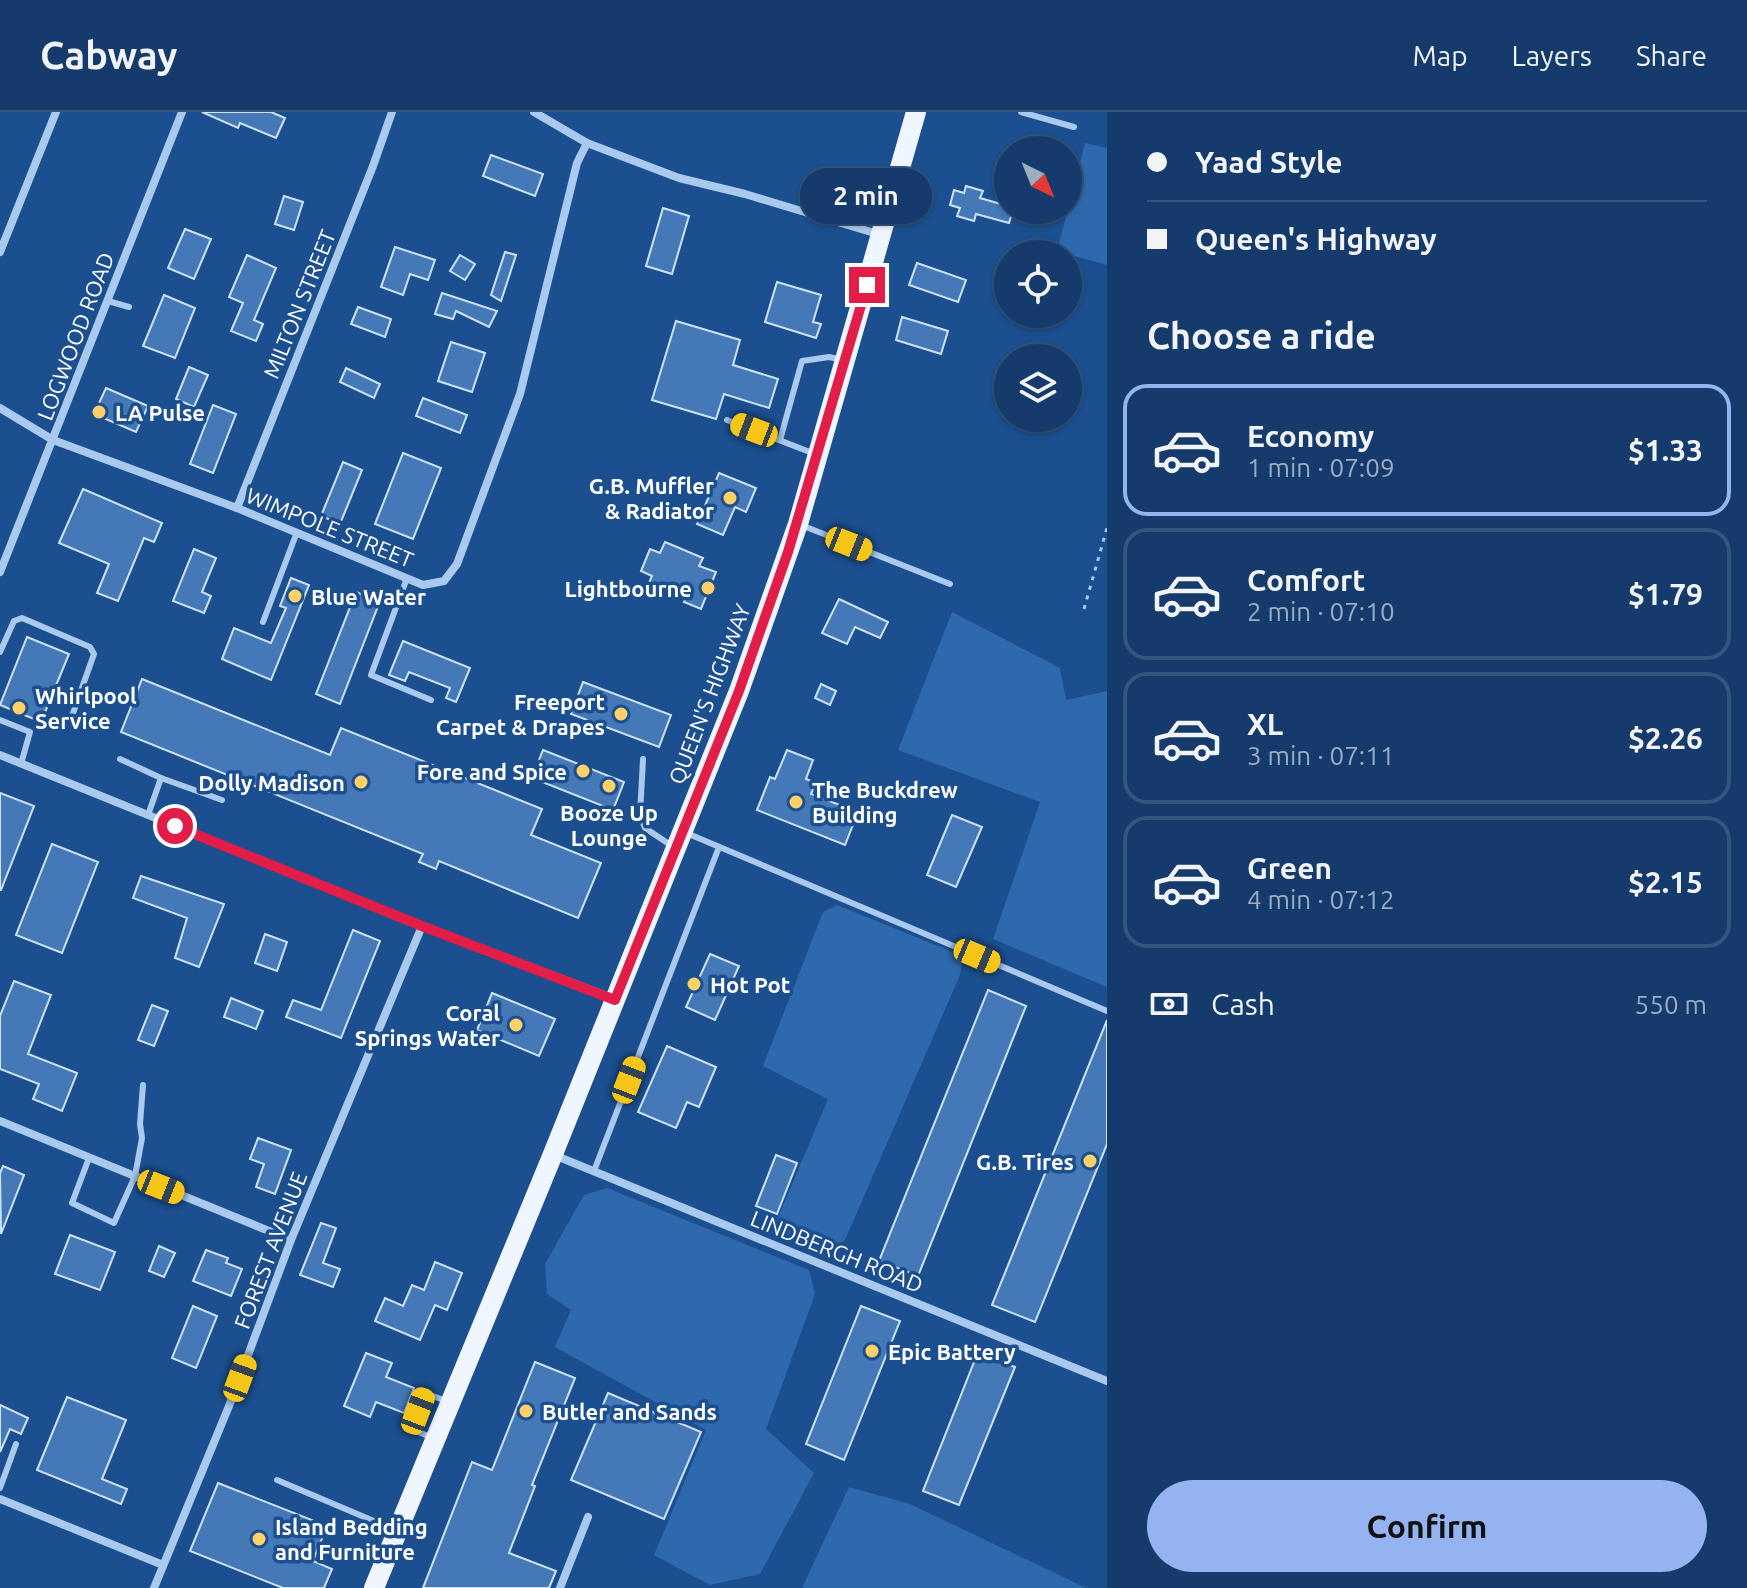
<!DOCTYPE html>
<meta charset="utf-8">
<style>
body{margin:0;font-family:Ubuntu,sans-serif;background:#214673;color:#f1f3f6;height:100vh;display:flex;flex-direction:column;font-size:30px;white-space:nowrap}
*{box-sizing:border-box;margin:0}
p{font-size:26px;color:#9dadc1}
.icon{flex:none;width:44px;height:44px;fill:none;stroke:currentColor;stroke-width:2;stroke-linecap:round;stroke-linejoin:round}
.map{position:relative;flex:1;overflow:hidden}
.drawer{display:flex;flex-direction:column;background:#143b6b;width:640px}
.drawer>*{flex:none}
.hud{display:grid;align-content:center;height:176px;padding:0 40px;background:#143b6b}
.needle{width:52px;rotate:137deg}
.controls{position:absolute;left:994px;top:24px;display:grid;gap:16px}
.controls a{display:grid;place-items:center;width:88px;height:88px;border-radius:50%;background:#143b6b;box-shadow:0 2px 6px #0004,0 0 0 2px #33557e;font-size:40px}
.end{position:absolute;width:36px;height:36px;margin:-18px;border:10px solid #e11d48;background:#fff;box-shadow:0 0 0 4px #fff}
.from{border-radius:50%}
.bubble{position:absolute;height:56px;border-radius:28px;background:#143b6b;box-shadow:0 2px 6px #0004,0 0 0 2px #33557e;font-size:26px;font-weight:600;line-height:56px;text-align:center}
.car{position:absolute;width:24px;height:48px;margin:-24px -12px;border-radius:10px;box-shadow:0 0 6px 2px #0007;background:linear-gradient(#f5c518 24%,#345 0 40%,#f5c518 0 76%,#345 0 86%,#f5c518 0)}
.hud b{display:flex;align-items:center;gap:28px;height:76px;font-size:30px}
.hud b+b{border-top:2px solid #33557e}
.hud i{width:20px;height:20px;background:#f1f3f6}
ul{padding:0;list-style:none}
li{display:flex;align-items:center;gap:24px;height:132px;margin:0 16px 12px;padding:0 24px;border:4px solid #33557e;border-radius:24px}
li div{flex:1}
li b{display:block;font-size:30px}
li em{font-style:normal;font-weight:600}
li.current{border-color:#95b2f1}
li>.icon{width:72px;height:72px;stroke-width:1.5}
h2{padding:0 40px;font-size:36px;line-height:96px}
.pay{display:flex;align-items:center;gap:20px;height:88px;padding:0 40px;font-size:30px}
.pay p{margin-inline-start:auto}
.action{display:flex;gap:16px;margin-top:auto;padding:16px 40px}
.action a{flex:1;height:92px;border-radius:48px;background:#95b2f1;color:#111;font-size:32px;font-weight:600;line-height:92px;text-align:center}
header{display:flex;align-items:center;gap:48px;box-sizing:border-box;height:112px;padding:0 40px;background:#143b6b;border-bottom:2px solid #33557e}
header strong{font-size:38px}
nav{display:flex;gap:44px;margin-inline-start:auto;font-size:28px}
main{display:flex;flex:1;min-height:0}
.map>svg:first-child{display:block}
</style>
<header>
<strong>Cabway</strong>
<nav><a>Map</a><a>Layers</a><a>Share</a></nav>
</header>
<main>
<div class="map">
<svg width="1107" height="1476" viewBox="0 0 1107 1476">
<rect width="100%" height="100%" fill="#1b4f8f"/>
<g fill="#2e69ad">
<polygon points="1085,31 1107,36 1107,153 1057,139"/>
<polygon points="952,500 1060,556 1066,588 1107,579 1107,875 993,827 1040,690 898,638"/>
<polygon points="837,793 948,838 962,848 960,863 845,1128 825,1140 772,1120 828,987 763,954 823,800"/>
<polygon points="607,1076 809,1158 815,1182 766,1317 814,1361 760,1462 710,1473 654,1443 706,1318 555,1235 571,1198 547,1182 545,1152 584,1083"/>
<polygon points="849,1375 910,1392 1086,1476 802,1476"/>
</g>
<g fill="#4478b7" stroke="#cfe3fa" stroke-width="2">
<polygon points="202,0 271,0 285,6 276,26 240,11 238,16"/>
<polygon points="491,43 543,62 535,84 483,64"/>
<polygon points="966,74 983,79 980,86 1008,94 1008,98 1013,98 1009,111 976,102 974,109 957,104 960,96 950,93 954,78 964,81"/>
<polygon points="284,84 303,90 294,118 275,112"/>
<polygon points="663,96 689,104 672,162 646,154"/>
<polygon points="185,117 211,127 194,167 168,156"/>
<polygon points="395,135 435,148 428,168 410,162 403,183 381,175"/>
<polygon points="505,140 516,143 501,189 491,183"/>
<polygon points="247,143 276,156 254,208 263,212 256,229 231,219 243,191 229,185"/>
<polygon points="460,143 475,152 465,168 450,159"/>
<polygon points="917,151 966,168 958,190 909,173"/>
<polygon points="777,170 821,183 813,210 821,212 816,226 765,210"/>
<polygon points="442,181 497,199 489,215 456,199 453,207 435,202"/>
<polygon points="164,183 195,196 175,246 143,234"/>
<polygon points="358,195 391,207 385,225 351,212"/>
<polygon points="902,205 948,219 941,242 896,228"/>
<polygon points="676,209 740,228 733,253 778,267 769,296 724,282 716,307 652,288"/>
<polygon points="451,230 485,241 472,280 438,269"/>
<polygon points="189,255 208,263 194,295 176,287"/>
<polygon points="346,256 380,272 374,286 340,270"/>
<polygon points="106,276 148,294 136,320 94,302"/>
<polygon points="423,286 467,303 460,321 416,304"/>
<polygon points="213,293 236,302 213,361 190,352"/>
<polygon points="403,341 441,356 413,427 375,412"/>
<polygon points="343,350 362,358 340,412 321,404"/>
<polygon points="719,361 756,376 746,400 735,395 723,423 697,412"/>
<polygon points="83,377 162,411 154,430 144,426 118,489 97,481 109,452 59,431"/>
<polygon points="665,430 703,446 699,454 716,460 701,497 684,490 686,486 649,471 652,464 641,459 650,437 660,441"/>
<polygon points="194,437 216,446 202,480 211,484 204,501 173,489"/>
<polygon points="291,466 309,473 271,568 222,547 234,516 271,531 286,496 280,494"/>
<polygon points="356,480 380,489 340,592 316,582"/>
<polygon points="839,487 888,510 880,526 855,515 847,532 822,521"/>
<polygon points="27,525 69,542 41,610 0,593"/>
<polygon points="403,529 470,556 456,590 446,586 450,576 409,560 405,569 389,563"/>
<polygon points="142,567 330,643 341,616 542,697 531,723 601,751 578,806 439,749 436,757 419,750 423,742 121,620"/>
<polygon points="583,570 671,603 659,635 571,602"/>
<polygon points="821,572 836,579 830,593 815,586"/>
<polygon points="543,638 624,670 613,698 532,666"/>
<polygon points="787,638 813,648 806,667 816,671 811,682 858,700 845,733 757,698 770,665 775,667"/>
<polygon points="0,681 34,694 1,778 0,778"/>
<polygon points="952,703 982,715 956,775 927,763"/>
<polygon points="52,732 98,750 62,841 16,823"/>
<polygon points="141,764 224,792 199,855 175,846 187,806 133,786"/>
<polygon points="353,818 380,829 341,926 286,905 293,888 321,898"/>
<polygon points="265,822 287,830 277,859 255,851"/>
<polygon points="710,842 739,854 715,908 686,895"/>
<polygon points="14,869 51,883 28,942 77,961 62,999 33,987 39,972 0,957 0,904"/>
<polygon points="988,878 1026,894 918,1164 879,1149"/>
<polygon points="492,881 555,907 539,944 477,918"/>
<polygon points="231,886 263,899 256,917 224,905"/>
<polygon points="152,893 168,899 154,934 138,928"/>
<polygon points="1107,908 1107,1032 1035,1210 992,1193"/>
<polygon points="667,934 716,955 699,995 687,990 676,1016 638,1000"/>
<polygon points="258,1026 291,1038 275,1082 256,1075 264,1052 250,1047"/>
<polygon points="776,1043 797,1051 777,1102 756,1094"/>
<polygon points="3,1054 24,1063 1,1122 0,1061"/>
<polygon points="321,1111 336,1116 323,1151 340,1157 333,1175 300,1163"/>
<polygon points="70,1123 115,1140 100,1178 55,1162"/>
<polygon points="159,1134 175,1141 164,1165 149,1159"/>
<polygon points="206,1138 228,1146 226,1151 242,1157 231,1184 193,1169"/>
<polygon points="435,1150 462,1161 447,1198 435,1193 420,1228 375,1209 385,1186 403,1194 412,1173 424,1178"/>
<polygon points="193,1194 217,1204 196,1256 172,1246"/>
<polygon points="861,1194 900,1209 844,1348 806,1332"/>
<polygon points="978,1240 1015,1255 959,1393 923,1379"/>
<polygon points="366,1241 392,1251 386,1265 414,1276 404,1301 376,1290 370,1305 344,1294"/>
<polygon points="535,1250 575,1266 532,1373 535,1374 509,1441 556,1459 549,1476 423,1476 472,1350 492,1358"/>
<polygon points="608,1281 701,1320 664,1407 571,1368"/>
<polygon points="67,1285 126,1308 102,1367 127,1377 121,1392 37,1358"/>
<polygon points="0,1293 28,1306 21,1322 10,1317 0,1340"/>
<polygon points="218,1371 327,1414 313,1449 332,1457 324,1476 283,1476 190,1439"/>
</g>
<g fill="none" stroke-linecap="round" stroke-linejoin="round">
<polyline stroke="#a9c9ee" stroke-width="3" stroke-dasharray="4 6" stroke-linecap="butt" points="1084,497 1107,416"/>
<g stroke="#a9c9ee" stroke-width="6">
<polyline points="1021,0 1074,15"/>
<polyline points="108,189 129,195"/>
<polyline points="727,308 815,342"/>
<polyline points="780,328 802,249 829,245 843,248"/>
<polyline points="801,413 950,472"/>
<polyline points="407,466 371,563 431,588"/>
<polyline points="263,510 297,420"/>
<polyline points="0,540 14,509 22,506 90,535 94,542 72,604"/>
<polyline points="0,608 30,620 21,652"/>
<polyline points="120,647 161,666 222,688"/>
<polyline points="643,647 640,703 645,716 672,734"/>
<polyline points="148,703 161,666"/>
<polyline points="684,720 1107,899"/>
<polyline points="89,1046 72,1091 114,1111 135,1064 142,1026 140,1012 143,973"/>
<polyline points="594,1059 719,735"/>
<polyline points="433,1326 411,1317 425,1281 446,1289"/>
<polyline points="277,1368 395,1418"/>
<polyline points="0,1376 16,1332"/>
</g>
<g stroke="#a9c9ee" stroke-width="8">
<polyline points="534,0 587,31 679,66 745,82 881,123"/>
<polyline points="0,140 56,0"/>
<polyline points="0,296 53,328 237,396 423,473 444,469 457,452 520,282 577,51 587,31"/>
<polyline points="237,396 373,54 392,0"/>
<polyline points="0,460 182,0"/>
<polyline points="0,643 422,814 615,887"/>
<polyline points="0,1009 291,1128"/>
<polyline points="554,1043 1107,1269"/>
<polyline points="0,1387 163,1453"/>
<polyline points="154,1476 229,1294 291,1128 422,814"/>
<polyline points="560,1476 588,1405"/>
</g>
<polyline stroke="#f0f6ff" stroke-width="20" points="374,1476 553,1042 739,579 798,412 916,0"/>
</g>
<g fill="none" stroke-linecap="round" stroke-linejoin="round">
<polyline stroke="#e11d48" stroke-width="10" points="175,714 422,814 615,888 739,579 788,440 867,173"/>
</g>
<g fill="#ffd166" stroke="#1b4f8f" stroke-width="3">
<circle cx="99" cy="300" r="8"/>
<circle cx="730" cy="386" r="8"/>
<circle cx="708" cy="476" r="8"/>
<circle cx="295" cy="484" r="8"/>
<circle cx="19" cy="596" r="8"/>
<circle cx="621" cy="602" r="8"/>
<circle cx="583" cy="659" r="8"/>
<circle cx="361" cy="670" r="8"/>
<circle cx="609" cy="674" r="8"/>
<circle cx="796" cy="690" r="8"/>
<circle cx="694" cy="872" r="8"/>
<circle cx="516" cy="913" r="8"/>
<circle cx="1090" cy="1049" r="8"/>
<circle cx="872" cy="1239" r="8"/>
<circle cx="526" cy="1299" r="8"/>
<circle cx="259" cy="1427" r="8"/>
</g>
<g text-anchor="middle" dominant-baseline="central" stroke-width="7" stroke-linejoin="round" paint-order="stroke">
<g font-size="22" fill="#fff" stroke="#1b4f8f">
<text transform="translate(299 192) rotate(-68)">MILTON STREET</text>
<text transform="translate(75 224) rotate(-69)">LOGWOOD ROAD</text>
<text transform="translate(330 415) rotate(22)">WIMPOLE STREET</text>
<text transform="translate(709 582) rotate(-69)">QUEEN'S HIGHWAY</text>
<text transform="translate(270 1138) rotate(-69)">FOREST AVENUE</text>
<text transform="translate(837 1139) rotate(22)">LINDBERGH ROAD</text>
</g>
<g font-size="22" font-weight="bold" fill="#fff" stroke="#1b4f8f" text-anchor="start">
<text x="115" y="300">LA Pulse</text>
<text x="714" y="373" text-anchor="end">G.B. Muffler<tspan x="714" dy="25">&amp; Radiator</tspan></text>
<text x="692" y="476" text-anchor="end">Lightbourne</text>
<text x="311" y="484">Blue Water</text>
<text x="35" y="583">Whirlpool<tspan x="35" dy="25">Service</tspan></text>
<text x="605" y="589" text-anchor="end">Freeport<tspan x="605" dy="25">Carpet &amp; Drapes</tspan></text>
<text x="567" y="659" text-anchor="end">Fore and Spice</text>
<text x="345" y="670" text-anchor="end">Dolly Madison</text>
<text x="812" y="677">The Buckdrew<tspan x="812" dy="25">Building</tspan></text>
<text x="609" y="700" text-anchor="middle">Booze Up<tspan x="609" dy="25">Lounge</tspan></text>
<text x="710" y="872">Hot Pot</text>
<text x="500" y="900" text-anchor="end">Coral<tspan x="500" dy="25">Springs Water</tspan></text>
<text x="1074" y="1049" text-anchor="end">G.B. Tires</text>
<text x="888" y="1239">Epic Battery</text>
<text x="542" y="1299">Butler and Sands</text>
<text x="275" y="1414">Island Bedding<tspan x="275" dy="25">and Furniture</tspan></text>
</g>
</g>
</svg>
<div class="controls">
<a><svg class="needle" viewBox="-14 -14 28 28"><path d="M0-13l5 13h-10z" fill="#e53935"/><path d="M0 13l5-13h-10z" fill="#9dadc1"/></svg></a>
<a><svg class="icon" aria-label="locate" viewBox="0 0 24 24"><circle cx="12" cy="12" r="6"/><path d="M12 2v4M12 18v4M2 12h4M18 12h4"/></svg></a>
<a><svg class="icon" aria-label="layers" viewBox="0 0 24 24"><path d="M12 4l9 5-9 5-9-5zM3 14l9 5 9-5"/></svg></a>
</div>
<i class="end from" style="left:175px;top:714px"></i>
<i class="end" style="left:867px;top:173px"></i>
<div class="bubble" style="left:800px;top:56px;width:132px">2 min</div>
<i class="car" style="left:754px;top:318px;rotate:291deg"></i>
<i class="car" style="left:849px;top:432px;rotate:112deg"></i>
<i class="car" style="left:977px;top:844px;rotate:113deg"></i>
<i class="car" style="left:629px;top:968px;rotate:21deg"></i>
<i class="car" style="left:161px;top:1075px;rotate:112deg"></i>
<i class="car" style="left:240px;top:1266px;rotate:20deg"></i>
<i class="car" style="left:418px;top:1299px;rotate:21deg"></i>
</div>
<section class="drawer">
<div class="hud">
<b><i class="from"></i>Yaad Style</b>
<b><i></i>Queen's Highway</b>
</div>
<h2>Choose a ride</h2>
<ul>
<li class="current"><svg class="icon" aria-label="car" viewBox="0 0 24 24"><path d="M5 17H2v-5l4-1 3-4h7l3 4 3 1v5h-3M9 17h6M6 11h13"/><circle cx="7" cy="17" r="2"/><circle cx="17" cy="17" r="2"/></svg><div><b>Economy</b><p>1 min · 07:09</p></div><em>$1.33</em></li>
<li><svg class="icon" aria-label="car" viewBox="0 0 24 24"><path d="M5 17H2v-5l4-1 3-4h7l3 4 3 1v5h-3M9 17h6M6 11h13"/><circle cx="7" cy="17" r="2"/><circle cx="17" cy="17" r="2"/></svg><div><b>Comfort</b><p>2 min · 07:10</p></div><em>$1.79</em></li>
<li><svg class="icon" aria-label="car" viewBox="0 0 24 24"><path d="M5 17H2v-5l4-1 3-4h7l3 4 3 1v5h-3M9 17h6M6 11h13"/><circle cx="7" cy="17" r="2"/><circle cx="17" cy="17" r="2"/></svg><div><b>XL</b><p>3 min · 07:11</p></div><em>$2.26</em></li>
<li><svg class="icon" aria-label="car" viewBox="0 0 24 24"><path d="M5 17H2v-5l4-1 3-4h7l3 4 3 1v5h-3M9 17h6M6 11h13"/><circle cx="7" cy="17" r="2"/><circle cx="17" cy="17" r="2"/></svg><div><b>Green</b><p>4 min · 07:12</p></div><em>$2.15</em></li>
</ul>
<div class="pay"><svg class="icon" aria-label="cash" viewBox="0 0 24 24"><path d="M3 7h18v10H3z"/><circle cx="12" cy="12" r="2"/></svg>Cash<p>550 m</p></div>
<div class="action"><a>Confirm</a></div>
</section>
</main>
